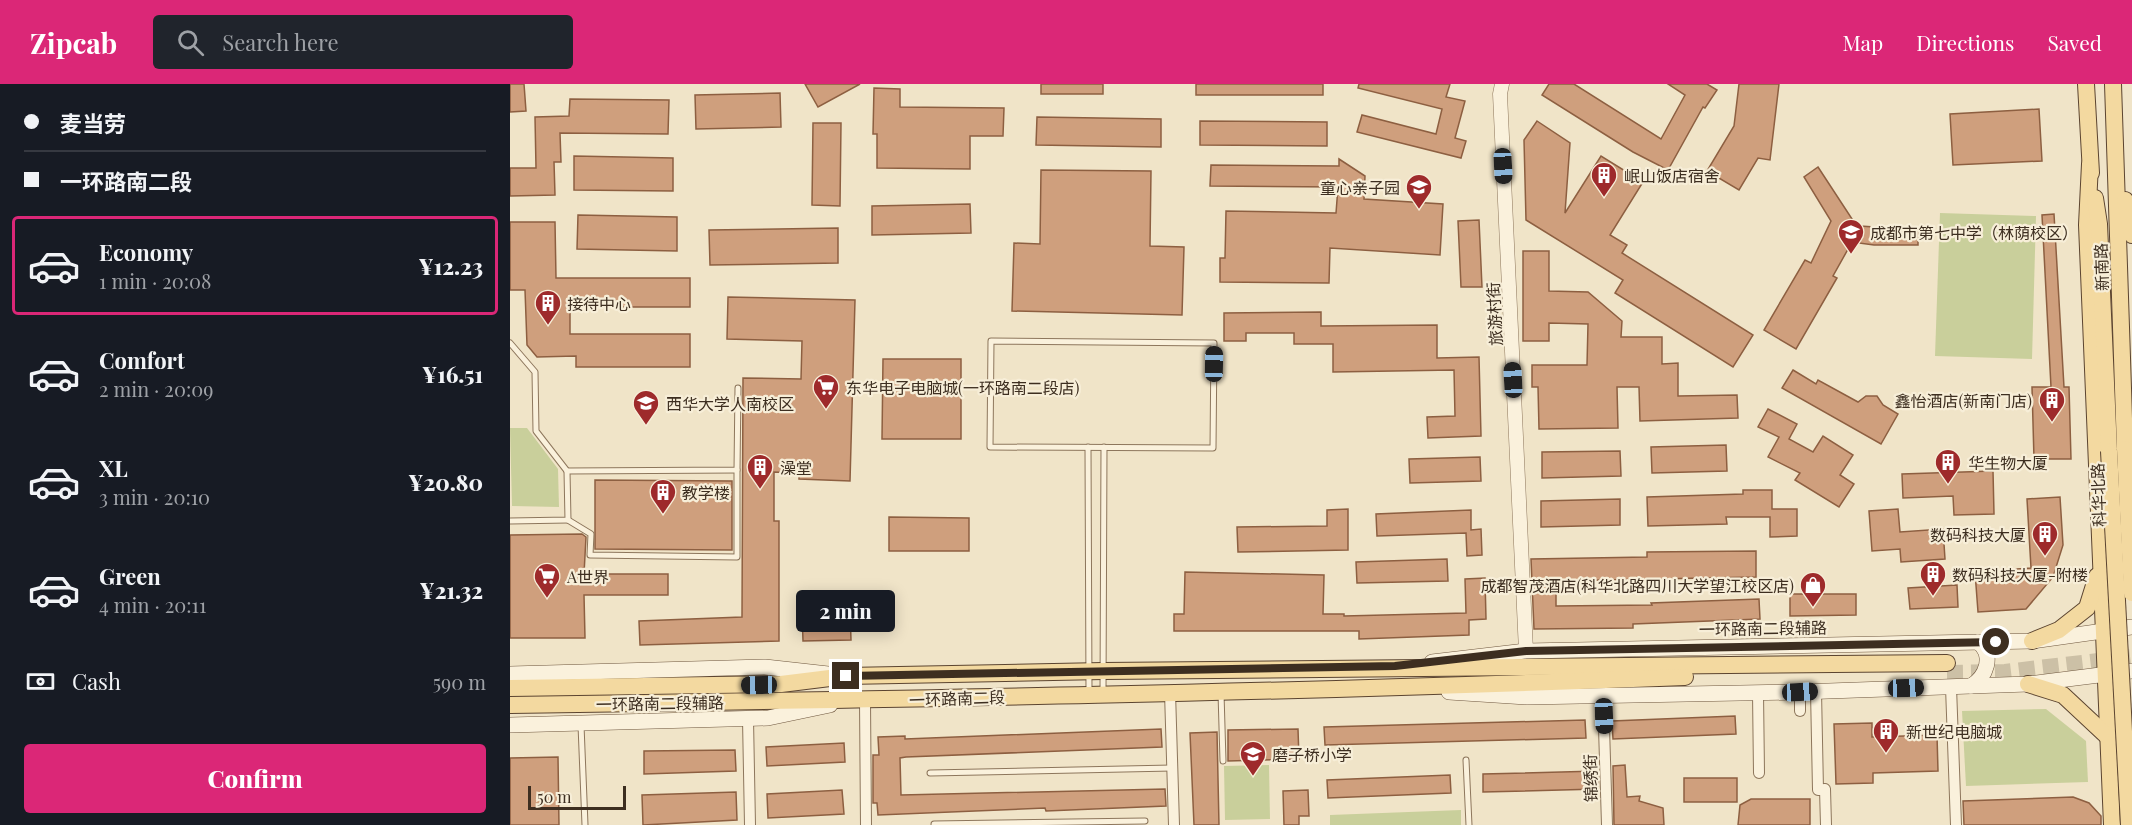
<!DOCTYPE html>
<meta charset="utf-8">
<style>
body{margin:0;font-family:"Playfair Display","Noto Sans SC",serif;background:#20242c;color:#f1f3f6;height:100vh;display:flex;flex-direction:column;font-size:22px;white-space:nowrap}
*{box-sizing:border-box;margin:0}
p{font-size:20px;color:#9ea1a6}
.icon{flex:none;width:33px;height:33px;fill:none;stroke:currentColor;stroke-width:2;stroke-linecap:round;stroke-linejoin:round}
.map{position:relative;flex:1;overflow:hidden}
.details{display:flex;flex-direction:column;background:#171b24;width:510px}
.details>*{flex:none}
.top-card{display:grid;align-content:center;height:132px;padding:0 24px;background:#171b24}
.scale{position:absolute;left:18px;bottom:15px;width:98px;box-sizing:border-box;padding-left:6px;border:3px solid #3d2e20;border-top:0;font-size:16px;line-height:21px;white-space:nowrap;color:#3d2e20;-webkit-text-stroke:4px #f7eed8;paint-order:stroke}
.end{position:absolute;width:27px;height:27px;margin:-14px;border:8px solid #3d2e20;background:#fff;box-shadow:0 0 0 3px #fff}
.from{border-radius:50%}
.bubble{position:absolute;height:42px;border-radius:6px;background:#171b24;box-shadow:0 3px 15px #0003;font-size:20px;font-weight:800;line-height:42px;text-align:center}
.car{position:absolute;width:18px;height:36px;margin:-18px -9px;border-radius:8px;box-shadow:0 0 4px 2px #0007;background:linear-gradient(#222 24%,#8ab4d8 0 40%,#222 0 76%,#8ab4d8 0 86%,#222 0)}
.top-card b{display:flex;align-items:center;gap:21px;height:57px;font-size:22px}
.top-card b+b{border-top:2px solid #363941}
.top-card i{width:15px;height:15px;background:#f1f3f6}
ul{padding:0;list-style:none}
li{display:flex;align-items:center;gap:18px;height:99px;margin:0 12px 9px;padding:0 12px;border:3px solid transparent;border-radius:6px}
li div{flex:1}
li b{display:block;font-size:22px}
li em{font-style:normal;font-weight:800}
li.current{border-color:#db2777}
li>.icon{width:54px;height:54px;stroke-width:1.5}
.pay{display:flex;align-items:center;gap:15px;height:66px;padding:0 24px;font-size:22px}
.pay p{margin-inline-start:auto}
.cta{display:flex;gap:12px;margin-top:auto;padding:12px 24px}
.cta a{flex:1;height:69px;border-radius:6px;background:#db2777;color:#fff;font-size:24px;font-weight:800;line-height:69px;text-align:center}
header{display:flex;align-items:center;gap:36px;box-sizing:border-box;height:84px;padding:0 30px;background:#db2777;color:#fff}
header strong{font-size:28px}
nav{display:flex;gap:33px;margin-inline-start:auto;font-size:21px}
.search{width:420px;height:54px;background:#20242c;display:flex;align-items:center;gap:15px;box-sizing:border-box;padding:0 21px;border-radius:6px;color:#9ea1a6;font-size:22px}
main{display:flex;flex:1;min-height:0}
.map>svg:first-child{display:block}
</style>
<header>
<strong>Zipcab</strong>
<div class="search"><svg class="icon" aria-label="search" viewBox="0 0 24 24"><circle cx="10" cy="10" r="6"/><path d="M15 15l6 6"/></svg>Search here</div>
<nav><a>Map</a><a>Directions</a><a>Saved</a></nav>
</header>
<main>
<section class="details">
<div class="top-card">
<b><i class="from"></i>麦当劳</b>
<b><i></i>一环路南二段</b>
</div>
<ul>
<li class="current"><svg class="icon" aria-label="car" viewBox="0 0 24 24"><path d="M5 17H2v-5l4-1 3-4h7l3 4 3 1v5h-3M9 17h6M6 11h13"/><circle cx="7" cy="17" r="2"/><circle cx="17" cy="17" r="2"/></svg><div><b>Economy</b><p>1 min · 20:08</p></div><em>¥12.23</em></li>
<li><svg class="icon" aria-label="car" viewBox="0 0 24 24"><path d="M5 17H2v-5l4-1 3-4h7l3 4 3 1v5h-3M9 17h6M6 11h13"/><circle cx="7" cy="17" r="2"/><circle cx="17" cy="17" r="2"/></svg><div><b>Comfort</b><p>2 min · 20:09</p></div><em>¥16.51</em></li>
<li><svg class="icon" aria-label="car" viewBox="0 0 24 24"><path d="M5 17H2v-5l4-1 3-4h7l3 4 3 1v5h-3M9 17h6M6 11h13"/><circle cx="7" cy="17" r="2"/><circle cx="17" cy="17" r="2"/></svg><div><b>XL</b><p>3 min · 20:10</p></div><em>¥20.80</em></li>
<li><svg class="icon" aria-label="car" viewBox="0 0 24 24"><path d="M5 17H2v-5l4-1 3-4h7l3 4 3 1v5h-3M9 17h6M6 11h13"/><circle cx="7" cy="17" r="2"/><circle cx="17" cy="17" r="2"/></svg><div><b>Green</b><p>4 min · 20:11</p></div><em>¥21.32</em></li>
</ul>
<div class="pay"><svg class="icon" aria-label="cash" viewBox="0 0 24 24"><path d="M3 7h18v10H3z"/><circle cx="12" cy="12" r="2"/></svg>Cash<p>590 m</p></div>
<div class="cta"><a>Confirm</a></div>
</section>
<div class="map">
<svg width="1622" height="741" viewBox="0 0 1622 741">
<rect width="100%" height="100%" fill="#f0e4c8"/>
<g fill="#c9cf9b">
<polygon points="1430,129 1526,132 1522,275 1425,272"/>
<polygon points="0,344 17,344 48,385 49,423 2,422"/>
<polygon points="1536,625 1576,657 1578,698 1456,702 1452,627"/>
<polygon points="759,681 760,735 715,736 714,682"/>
<polygon points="951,726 951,741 820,741 820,731"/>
</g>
<g fill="#cf9f7d" stroke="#8d5f41" stroke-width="1.5">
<polygon points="0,0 14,0 16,27 0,28"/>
<polygon points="295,0 350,0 308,23"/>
<rect x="531" y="0" width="62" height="10"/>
<rect x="686" y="0" width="127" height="11"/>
<polygon points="849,0 940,0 936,13 955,17 945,54 956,57 951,74 847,48 852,31 926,50 932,25 848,4"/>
<polygon points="1039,0 1064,0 1151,55 1175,11 1158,0 1197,0 1207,6 1195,24 1193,23 1158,86 1123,68 1032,11"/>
<polygon points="1229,0 1269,0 1260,76 1248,74 1229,106 1197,87 1224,42"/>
<polygon points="364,4 390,5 390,23 494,24 493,52 460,52 460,85 367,84 367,50 363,50"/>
<polygon points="270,9 271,43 186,45 185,11"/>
<polygon points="60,15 159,16 158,50 50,49 51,78 44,78 45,111 0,112 0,84 26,84 25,33 59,32"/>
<polygon points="1529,25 1532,77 1443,81 1440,30"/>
<polygon points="527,33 651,35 651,63 526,61"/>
<polygon points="690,37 817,38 817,62 690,61"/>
<polygon points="1027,37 1060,59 1055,129 1091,72 1133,98 1100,151 1117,161 1112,169 1243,251 1223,283 1105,209 1113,196 1016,136 1014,56"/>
<polygon points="303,39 331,39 330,122 302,121"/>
<polygon points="64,72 163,74 163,107 64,106"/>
<polygon points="829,75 855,92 854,115 933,120 930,171 820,164 819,199 710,198 710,174 715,174 716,127 826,129 828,103 700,102 701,81 829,82"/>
<polygon points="1308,83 1342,135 1350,142 1408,146 1408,161 1364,161 1342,158 1323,192 1327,194 1286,265 1254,246 1295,176 1301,179 1321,137 1294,93"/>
<polygon points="531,86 641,87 640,162 674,163 672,231 502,227 504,159 530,160"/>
<polygon points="460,120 461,149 362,151 362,122"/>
<polygon points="1544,130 1554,303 1559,303 1561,375 1524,375 1522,303 1541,303 1532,131"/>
<polygon points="68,131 167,133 167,167 67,165"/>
<polygon points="969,136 972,203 951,203 948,137"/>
<polygon points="0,138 45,138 46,194 180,194 180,223 60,223 60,250 180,250 180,283 66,283 66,272 27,273 17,261 15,206 0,206"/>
<polygon points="328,144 328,179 200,181 199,146"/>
<polygon points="1013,167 1039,167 1039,207 1078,208 1112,237 1111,253 1152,253 1152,280 1168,279 1168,312 1227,311 1228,334 1130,337 1129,303 1107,303 1108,344 1029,345 1028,303 1022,303 1022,281 1077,281 1078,240 1039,239 1039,257 1013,257"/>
<polygon points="218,213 345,216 340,397 289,395 289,389 264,388 264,437 269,437 269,557 130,561 129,537 232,533 233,294 291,295 292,257 217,255"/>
<polygon points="811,228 811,242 927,241 927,274 969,273 971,352 918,354 917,333 945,332 944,286 823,288 823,260 784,260 784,249 736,249 736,257 714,257 714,229"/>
<polygon points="373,275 451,275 451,355 372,355"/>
<polygon points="1283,286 1306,300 1308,296 1348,318 1356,312 1367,312 1373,321 1388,330 1371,360 1272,304"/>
<polygon points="1258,325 1287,340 1279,355 1303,368 1313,352 1343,371 1330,391 1344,400 1329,423 1285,396 1290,389 1258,373 1269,353 1248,343"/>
<polygon points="1216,361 1217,387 1142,389 1141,363"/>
<polygon points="1110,367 1111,392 1032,394 1032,368"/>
<polygon points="970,373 971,397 900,399 899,375"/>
<polygon points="1483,387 1484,430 1444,431 1443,412 1393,414 1392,390"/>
<polygon points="85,396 222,397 222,466 85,465"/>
<polygon points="1233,406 1262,406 1262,425 1287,425 1287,452 1260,453 1260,433 1216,433 1217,440 1138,442 1137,413 1233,410"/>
<polygon points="1550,413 1553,461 1543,493 1516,525 1468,528 1465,488 1521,484 1517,415"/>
<polygon points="1110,415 1110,441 1031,443 1031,417"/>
<polygon points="838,425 838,466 728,468 727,443 817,442 817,426"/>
<polygon points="1388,425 1390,448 1433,445 1435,475 1391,478 1390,465 1362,467 1359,427"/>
<polygon points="961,426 961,446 971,445 972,471 957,472 956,449 867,452 866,430"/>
<polygon points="379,433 459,434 459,467 379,467"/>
<polygon points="72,450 76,453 74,490 158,490 158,511 74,511 75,554 0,554 0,451"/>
<polygon points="1246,467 1246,493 1046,497 1046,522 1142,521 1141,519 1249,515 1250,535 1123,540 1123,544 1024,545 1021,475 1137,473 1137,468"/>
<polygon points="937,475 938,497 847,499 846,478"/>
<polygon points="675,488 814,491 813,530 834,530 834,532 956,529 955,495 975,494 976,535 959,536 959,551 849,555 849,547 664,547 664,530 674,530"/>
<polygon points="1447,501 1448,523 1400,525 1398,504"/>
<polygon points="1280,510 1346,510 1346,531 1280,532"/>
<polygon points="292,526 340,526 341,556 293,557"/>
<polygon points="1225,632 1226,650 1103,655 1102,637"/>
<polygon points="1075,636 1076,654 815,661 814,643"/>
<polygon points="1362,639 1362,653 1427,651 1428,687 1363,689 1363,699 1326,700 1324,640"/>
<polygon points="651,645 652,663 396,673 390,674 391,711 655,705 656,722 536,727 535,724 368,731 367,719 363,719 363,671 369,671 368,653 395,652 395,655"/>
<polygon points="788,645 789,675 718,677 718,646"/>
<polygon points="707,648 709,741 684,741 680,649"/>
<polygon points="334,659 335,678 257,682 256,663"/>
<polygon points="225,666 226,687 134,690 134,667"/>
<polygon points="48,673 49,741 0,741 0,674"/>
<polygon points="1115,681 1117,713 1130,712 1129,717 1153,724 1154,741 1104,741 1103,682"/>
<polygon points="1088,687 1088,705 973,708 973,690"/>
<polygon points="940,691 941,709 818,714 817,696"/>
<rect x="1174" y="694" width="53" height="24"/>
<polygon points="332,706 334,730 258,734 257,710"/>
<polygon points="798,706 799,732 789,732 789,741 774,741 773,707"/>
<polygon points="226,708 227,736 133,741 132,711"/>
<polygon points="1563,713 1579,719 1591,732 1591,741 1454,741 1453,717"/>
<polygon points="1241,715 1300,715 1300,741 1228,741 1230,721"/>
</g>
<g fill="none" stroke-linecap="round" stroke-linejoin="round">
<polyline stroke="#ccc0a6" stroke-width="16" stroke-dasharray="16 8" stroke-linecap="butt" points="1437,589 1495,588 1622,573"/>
<g stroke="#8d765c" stroke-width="7">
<g id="service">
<polygon points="481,257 704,259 703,364 480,363"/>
<polyline points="0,259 25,288 26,347 57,387"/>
<polyline points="578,363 579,608"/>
<polyline points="58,436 81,450 80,471 227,473 227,386"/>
<polyline points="0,437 58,436 57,387 227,386 228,304"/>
<polyline points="593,608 594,363"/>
<polyline points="711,609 713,677"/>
<polyline points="71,641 75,741"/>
<polyline points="956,676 959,741"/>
<polyline points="420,689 662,684"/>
<polyline points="424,740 635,737"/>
</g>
</g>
<g stroke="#8d765c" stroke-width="12">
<g id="minor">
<polyline points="1441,603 1446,741"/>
<polyline points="1306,607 1308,706 1315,705 1316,741"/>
<polyline points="660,608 664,741"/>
<polyline points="1248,609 1249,689"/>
<polyline points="1093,611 1097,741"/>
<polyline points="355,617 356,741"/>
<polyline points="1290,627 1290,608"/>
<polyline points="238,635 240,741"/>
</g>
</g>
<g stroke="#8d765c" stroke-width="15">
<polyline id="tertiary" points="992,0 990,10 1016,567"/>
</g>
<g stroke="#6f573f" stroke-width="16">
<g id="secondary">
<polyline points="922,578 1016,567 1522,557 1622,543"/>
<polyline points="0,590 255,583 318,590"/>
<path d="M1461,602C1476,593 1485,571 1468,558"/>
<polyline points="939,608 1017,613 1290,608 1518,600 1622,587"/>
<polyline points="0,641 258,634 320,621"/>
</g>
</g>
<g stroke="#5b4430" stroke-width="18">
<g id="primary">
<polyline points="1576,0 1581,89"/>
<polyline points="1603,0 1615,365"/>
<polyline points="1580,80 1577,141 1602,741"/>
<polyline points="1585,114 1589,140 1599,367"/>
<polyline points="1615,116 1622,151"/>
<polyline points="1522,557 1549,546 1577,524 1587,492"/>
<polyline points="1518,600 1553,611 1599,654"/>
<polyline points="0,604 271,600 336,592 593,587 1437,579"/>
<path d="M0,621C392,615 783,609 1175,593"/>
</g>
</g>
<use href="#service" stroke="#faf1dc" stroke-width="5"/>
<use href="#minor" stroke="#faf1dc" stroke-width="10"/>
<use href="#tertiary" stroke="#faf1dc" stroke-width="14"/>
<use href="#secondary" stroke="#faf1dc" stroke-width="15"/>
<use href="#primary" stroke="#f3d9a0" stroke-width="16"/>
<g stroke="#5b4430" stroke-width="18" stroke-linecap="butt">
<g id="primary-bridge">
<polyline points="1615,365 1622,509"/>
<polyline points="1599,367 1619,741"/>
</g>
</g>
<use href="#primary-bridge" stroke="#f3d9a0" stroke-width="16"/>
</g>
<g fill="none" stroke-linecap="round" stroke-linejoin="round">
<polyline stroke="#3d2e20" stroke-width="8" points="336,592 885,582 1016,567 1486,558"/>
</g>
<defs>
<g id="building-pin" transform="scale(1.35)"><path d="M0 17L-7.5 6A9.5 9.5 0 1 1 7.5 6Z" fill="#9e2a2b" stroke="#f7eed8"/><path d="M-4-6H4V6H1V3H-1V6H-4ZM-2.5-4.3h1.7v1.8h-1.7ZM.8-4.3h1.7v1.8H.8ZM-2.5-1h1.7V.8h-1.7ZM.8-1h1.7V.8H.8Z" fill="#fff"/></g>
<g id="school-pin" transform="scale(1.35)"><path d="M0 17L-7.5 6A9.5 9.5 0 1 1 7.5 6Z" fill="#9e2a2b" stroke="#f7eed8"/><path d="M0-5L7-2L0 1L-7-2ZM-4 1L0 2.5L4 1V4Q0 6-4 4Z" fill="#fff"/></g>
<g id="supermarket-pin" transform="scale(1.35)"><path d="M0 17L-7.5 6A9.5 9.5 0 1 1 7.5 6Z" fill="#9e2a2b" stroke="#f7eed8"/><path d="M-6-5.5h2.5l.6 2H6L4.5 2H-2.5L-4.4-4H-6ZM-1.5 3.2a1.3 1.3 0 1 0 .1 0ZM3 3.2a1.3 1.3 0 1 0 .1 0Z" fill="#fff"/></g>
<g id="university-pin" transform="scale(1.35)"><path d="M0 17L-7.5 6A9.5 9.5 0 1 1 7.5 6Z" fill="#9e2a2b" stroke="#f7eed8"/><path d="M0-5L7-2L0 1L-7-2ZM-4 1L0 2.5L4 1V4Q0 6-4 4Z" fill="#fff"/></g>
<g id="shop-pin" transform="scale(1.35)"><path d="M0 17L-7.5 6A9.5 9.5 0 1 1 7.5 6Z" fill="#9e2a2b" stroke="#f7eed8"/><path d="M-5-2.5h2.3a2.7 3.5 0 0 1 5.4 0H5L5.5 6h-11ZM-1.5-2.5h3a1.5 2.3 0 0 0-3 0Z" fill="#fff"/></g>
</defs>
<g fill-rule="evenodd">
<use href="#building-pin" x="1094" y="91"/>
<use href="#school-pin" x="909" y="103"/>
<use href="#school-pin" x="1341" y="148"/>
<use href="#building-pin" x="38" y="219"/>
<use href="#supermarket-pin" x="316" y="303"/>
<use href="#building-pin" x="1542" y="316"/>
<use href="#university-pin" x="136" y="319"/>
<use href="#building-pin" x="1438" y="378"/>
<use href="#building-pin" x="250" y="383"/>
<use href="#building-pin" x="153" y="408"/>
<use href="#building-pin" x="1535" y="450"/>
<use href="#building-pin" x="1423" y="490"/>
<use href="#supermarket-pin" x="37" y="492"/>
<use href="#shop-pin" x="1303" y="501"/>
<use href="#building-pin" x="1376" y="647"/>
<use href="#school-pin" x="743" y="670"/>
</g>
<g text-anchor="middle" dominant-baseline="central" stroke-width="4.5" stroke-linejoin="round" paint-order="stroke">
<g font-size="16" fill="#3d2e20" stroke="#f7eed8" text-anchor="start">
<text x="1114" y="91">岷山饭店宿舍</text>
<text x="890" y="103" text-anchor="end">童心亲子园</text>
<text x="1360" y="148">成都市第七中学（林荫校区）</text>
<text x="57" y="219">接待中心</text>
<text x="336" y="303">东华电子电脑城(一环路南二段店)</text>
<text x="1522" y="316" text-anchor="end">鑫怡酒店(新南门店)</text>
<text x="156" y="319">西华大学人南校区</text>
<text x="1458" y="378">华生物大厦</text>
<text x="270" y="383">澡堂</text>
<text x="172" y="408">教学楼</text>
<text x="1516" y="450" text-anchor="end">数码科技大厦</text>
<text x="1442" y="490">数码科技大厦-附楼</text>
<text x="57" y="492">A世界</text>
<text x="1284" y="501" text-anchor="end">成都智茂酒店(科华北路四川大学望江校区店)</text>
<text x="1396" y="647">新世纪电脑城</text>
<text x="762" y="670">磨子桥小学</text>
</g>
<g font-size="16" fill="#3d2e20" stroke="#f7eed8">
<text transform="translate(1591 183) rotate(-92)">新南路</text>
<text transform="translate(984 230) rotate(-93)">旅游村街</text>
<text transform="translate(1588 411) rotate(-92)">科华北路</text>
<text transform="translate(1253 544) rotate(-1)">一环路南二段辅路</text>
<text transform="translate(447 614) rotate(-2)">一环路南二段</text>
<text transform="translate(150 619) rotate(-1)">一环路南二段辅路</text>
<text transform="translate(1080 694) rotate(-91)">锦绣街</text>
</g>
</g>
</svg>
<div class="scale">50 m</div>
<i class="end from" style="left:1486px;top:558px"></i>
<i class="end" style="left:336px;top:592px"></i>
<div class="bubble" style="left:286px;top:506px;width:99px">2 min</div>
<i class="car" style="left:993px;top:82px;rotate:177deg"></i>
<i class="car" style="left:704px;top:280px;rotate:1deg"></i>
<i class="car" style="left:1003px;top:296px;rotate:357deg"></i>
<i class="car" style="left:249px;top:601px;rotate:269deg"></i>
<i class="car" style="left:1396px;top:604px;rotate:88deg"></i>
<i class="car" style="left:1290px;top:608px;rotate:87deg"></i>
<i class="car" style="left:1094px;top:632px;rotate:178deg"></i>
</div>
</main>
